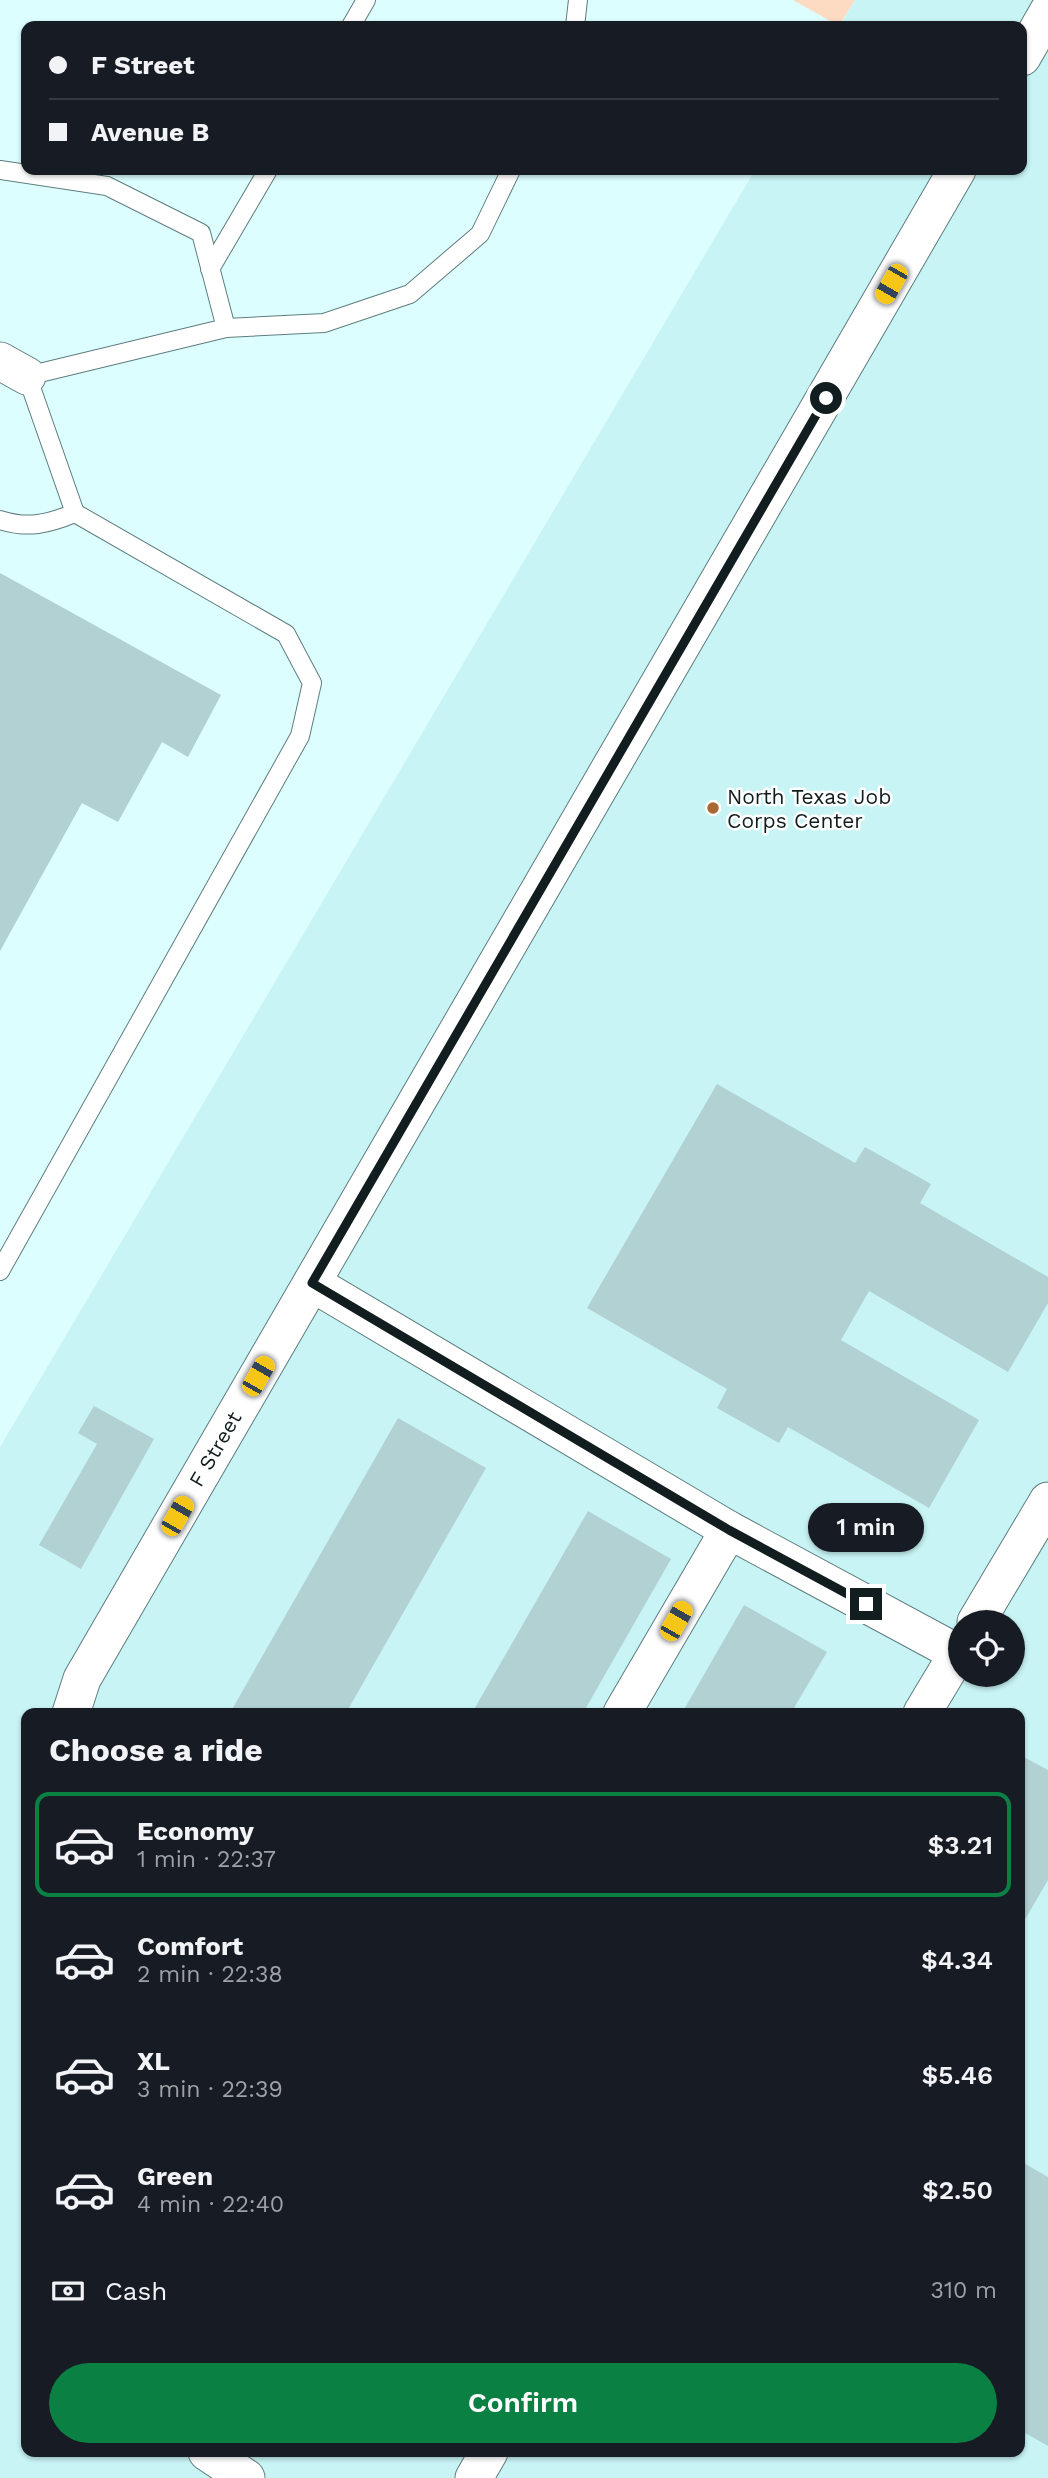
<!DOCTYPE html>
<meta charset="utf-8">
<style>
body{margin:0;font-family:"Work Sans",sans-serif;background:#242831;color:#f1f3f6;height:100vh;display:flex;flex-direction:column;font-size:26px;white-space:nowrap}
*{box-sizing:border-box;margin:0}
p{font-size:23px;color:#9ea1a6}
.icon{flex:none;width:38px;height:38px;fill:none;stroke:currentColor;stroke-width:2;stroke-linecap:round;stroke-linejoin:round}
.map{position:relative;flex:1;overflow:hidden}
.panel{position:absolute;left:21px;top:1708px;width:1004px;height:749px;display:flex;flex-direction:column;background:#171b24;border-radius:14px;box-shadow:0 2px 5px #0004}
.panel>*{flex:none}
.top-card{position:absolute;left:21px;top:21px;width:1006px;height:154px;border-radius:14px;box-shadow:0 2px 5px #0004;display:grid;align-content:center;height:154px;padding:0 28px;background:#171b24}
.buttons{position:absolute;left:948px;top:1610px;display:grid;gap:14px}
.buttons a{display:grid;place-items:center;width:77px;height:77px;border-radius:50%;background:#171b24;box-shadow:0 2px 5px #0004;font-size:35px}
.end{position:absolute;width:32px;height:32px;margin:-16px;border:9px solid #111d1e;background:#fff;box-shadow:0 0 0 4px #fff}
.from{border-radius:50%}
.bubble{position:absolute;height:49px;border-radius:24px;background:#171b24;box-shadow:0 2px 5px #0004;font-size:23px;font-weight:600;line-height:49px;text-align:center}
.car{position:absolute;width:21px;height:42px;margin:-21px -10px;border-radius:9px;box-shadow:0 0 5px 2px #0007;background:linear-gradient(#f5c518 24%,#345 0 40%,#f5c518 0 76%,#345 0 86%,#f5c518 0)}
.top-card b{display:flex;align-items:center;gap:24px;height:66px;font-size:26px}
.top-card b+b{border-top:2px solid #363941}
.top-card i{width:18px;height:18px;background:#f1f3f6}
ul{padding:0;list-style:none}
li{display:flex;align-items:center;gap:21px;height:105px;margin:0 14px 10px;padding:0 14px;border:4px solid transparent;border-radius:14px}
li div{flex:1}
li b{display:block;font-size:26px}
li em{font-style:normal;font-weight:600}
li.active{border-color:#0b8043}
li>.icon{width:63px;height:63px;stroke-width:1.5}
h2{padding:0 28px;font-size:32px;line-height:84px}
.pay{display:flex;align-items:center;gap:18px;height:77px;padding:0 28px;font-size:26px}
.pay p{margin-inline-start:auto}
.primary-button{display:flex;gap:14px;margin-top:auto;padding:14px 28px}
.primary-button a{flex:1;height:80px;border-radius:42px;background:#0b8043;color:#fff;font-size:28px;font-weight:600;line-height:80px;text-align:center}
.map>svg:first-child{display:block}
</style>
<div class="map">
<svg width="1048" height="2478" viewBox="0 0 1048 2478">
<rect width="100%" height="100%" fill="#dcfeff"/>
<path fill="#c8f4f5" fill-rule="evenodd" d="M855,0H1048V2478H0V1447L755,170H1022V26H840ZM961,1622H1013V1675H961ZM26,1713H1020V2452H26Z"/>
<polygon fill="#fddac2" points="793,0 855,0 839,26"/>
<g fill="#b1d1d3">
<polygon points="0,573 221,695 188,757 162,742 118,822 82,803 0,951"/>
<polygon points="717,1084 855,1163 865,1147 931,1184 920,1203 1048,1277 1048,1303 1008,1372 869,1291 841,1340 979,1420 929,1508 788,1427 779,1443 717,1408 727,1389 587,1308"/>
<polygon points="94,1406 154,1439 81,1569 39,1545 97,1444 78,1433"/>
<polygon points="398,1418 486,1468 346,1713 230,1713"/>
<polygon points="588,1511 671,1559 583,1713 472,1713"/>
<polygon points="744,1605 827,1652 791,1713 682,1713"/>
<polygon points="1020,1755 1048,1770 1048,1880 1020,1928"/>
<polygon points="1020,2161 1048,2177 1048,2446 1020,2430"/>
</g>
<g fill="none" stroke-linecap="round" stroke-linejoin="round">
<g stroke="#5f7d7e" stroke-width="20">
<g id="lane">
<polyline points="351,26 366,0"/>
<polyline points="575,26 578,0"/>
<path d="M0,170L107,186L201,233L226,328L27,376L75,513C48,524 28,529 0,520"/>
<polyline points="210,269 268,170"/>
<polyline points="226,328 324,323 410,294 480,234 511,170"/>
<polyline points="0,1271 300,736 312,683 286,634 75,513"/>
</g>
</g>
<g stroke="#5f7d7e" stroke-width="39">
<g id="street">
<polyline points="1022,57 1048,12"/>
<polyline points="0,361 27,376"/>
<polyline points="312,1283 729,1530 957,1653"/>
<polyline points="976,1622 1048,1501"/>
<polyline points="71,1713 82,1679 957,170"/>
<polyline points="622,1713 729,1530"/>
<polyline points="922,1713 961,1648"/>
<polyline points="207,2452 246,2478"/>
<polyline points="474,2478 489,2452"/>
</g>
</g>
<use href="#lane" stroke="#fff" stroke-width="18"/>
<use href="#street" stroke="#fff" stroke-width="37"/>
</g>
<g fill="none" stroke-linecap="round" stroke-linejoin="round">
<polyline stroke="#111d1e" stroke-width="9" points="826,398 312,1283 729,1530 866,1604"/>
</g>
<circle fill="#a96833" stroke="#fff" stroke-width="2.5" cx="713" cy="808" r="7"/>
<g text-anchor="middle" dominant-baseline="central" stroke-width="5" stroke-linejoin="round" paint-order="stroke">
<g font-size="21" fill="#111d1e" stroke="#fff" text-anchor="start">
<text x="727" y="796">North Texas Job<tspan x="727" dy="24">Corps Center</tspan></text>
</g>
<g font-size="21" fill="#111d1e" stroke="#fff">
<text transform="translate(215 1449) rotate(-60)">F Street</text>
</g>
</g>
</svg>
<div class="buttons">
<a><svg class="icon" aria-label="locate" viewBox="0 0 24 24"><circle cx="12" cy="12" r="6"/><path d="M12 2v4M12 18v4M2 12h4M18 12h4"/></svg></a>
</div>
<i class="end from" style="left:826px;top:398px"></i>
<i class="end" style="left:866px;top:1604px"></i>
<div class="bubble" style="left:808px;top:1503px;width:116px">1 min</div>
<i class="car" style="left:891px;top:284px;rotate:210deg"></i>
<i class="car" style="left:258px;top:1376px;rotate:30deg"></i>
<i class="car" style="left:177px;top:1516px;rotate:30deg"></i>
<i class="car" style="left:676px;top:1621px;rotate:30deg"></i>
<div class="top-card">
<b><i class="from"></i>F Street</b>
<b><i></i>Avenue B</b>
</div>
<section class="panel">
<h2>Choose a ride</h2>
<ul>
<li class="active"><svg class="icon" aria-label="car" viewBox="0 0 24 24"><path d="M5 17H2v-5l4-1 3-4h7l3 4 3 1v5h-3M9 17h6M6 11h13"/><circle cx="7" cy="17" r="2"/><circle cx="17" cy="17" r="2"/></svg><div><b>Economy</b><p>1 min · 22:37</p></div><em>$3.21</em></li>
<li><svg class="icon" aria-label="car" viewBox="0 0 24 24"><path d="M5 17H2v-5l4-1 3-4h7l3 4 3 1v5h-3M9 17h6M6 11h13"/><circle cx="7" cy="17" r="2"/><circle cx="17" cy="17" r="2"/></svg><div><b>Comfort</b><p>2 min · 22:38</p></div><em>$4.34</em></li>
<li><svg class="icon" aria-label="car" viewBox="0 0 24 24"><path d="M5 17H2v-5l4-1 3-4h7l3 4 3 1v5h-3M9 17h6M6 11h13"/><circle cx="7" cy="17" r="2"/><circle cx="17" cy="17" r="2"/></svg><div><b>XL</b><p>3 min · 22:39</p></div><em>$5.46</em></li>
<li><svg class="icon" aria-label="car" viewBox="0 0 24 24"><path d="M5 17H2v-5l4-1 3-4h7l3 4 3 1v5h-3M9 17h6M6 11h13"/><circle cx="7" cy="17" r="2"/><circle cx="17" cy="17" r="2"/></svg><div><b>Green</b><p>4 min · 22:40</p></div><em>$2.50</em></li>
</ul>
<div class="pay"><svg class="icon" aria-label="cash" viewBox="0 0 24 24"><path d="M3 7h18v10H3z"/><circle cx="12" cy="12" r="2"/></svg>Cash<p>310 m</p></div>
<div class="primary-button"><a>Confirm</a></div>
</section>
</div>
